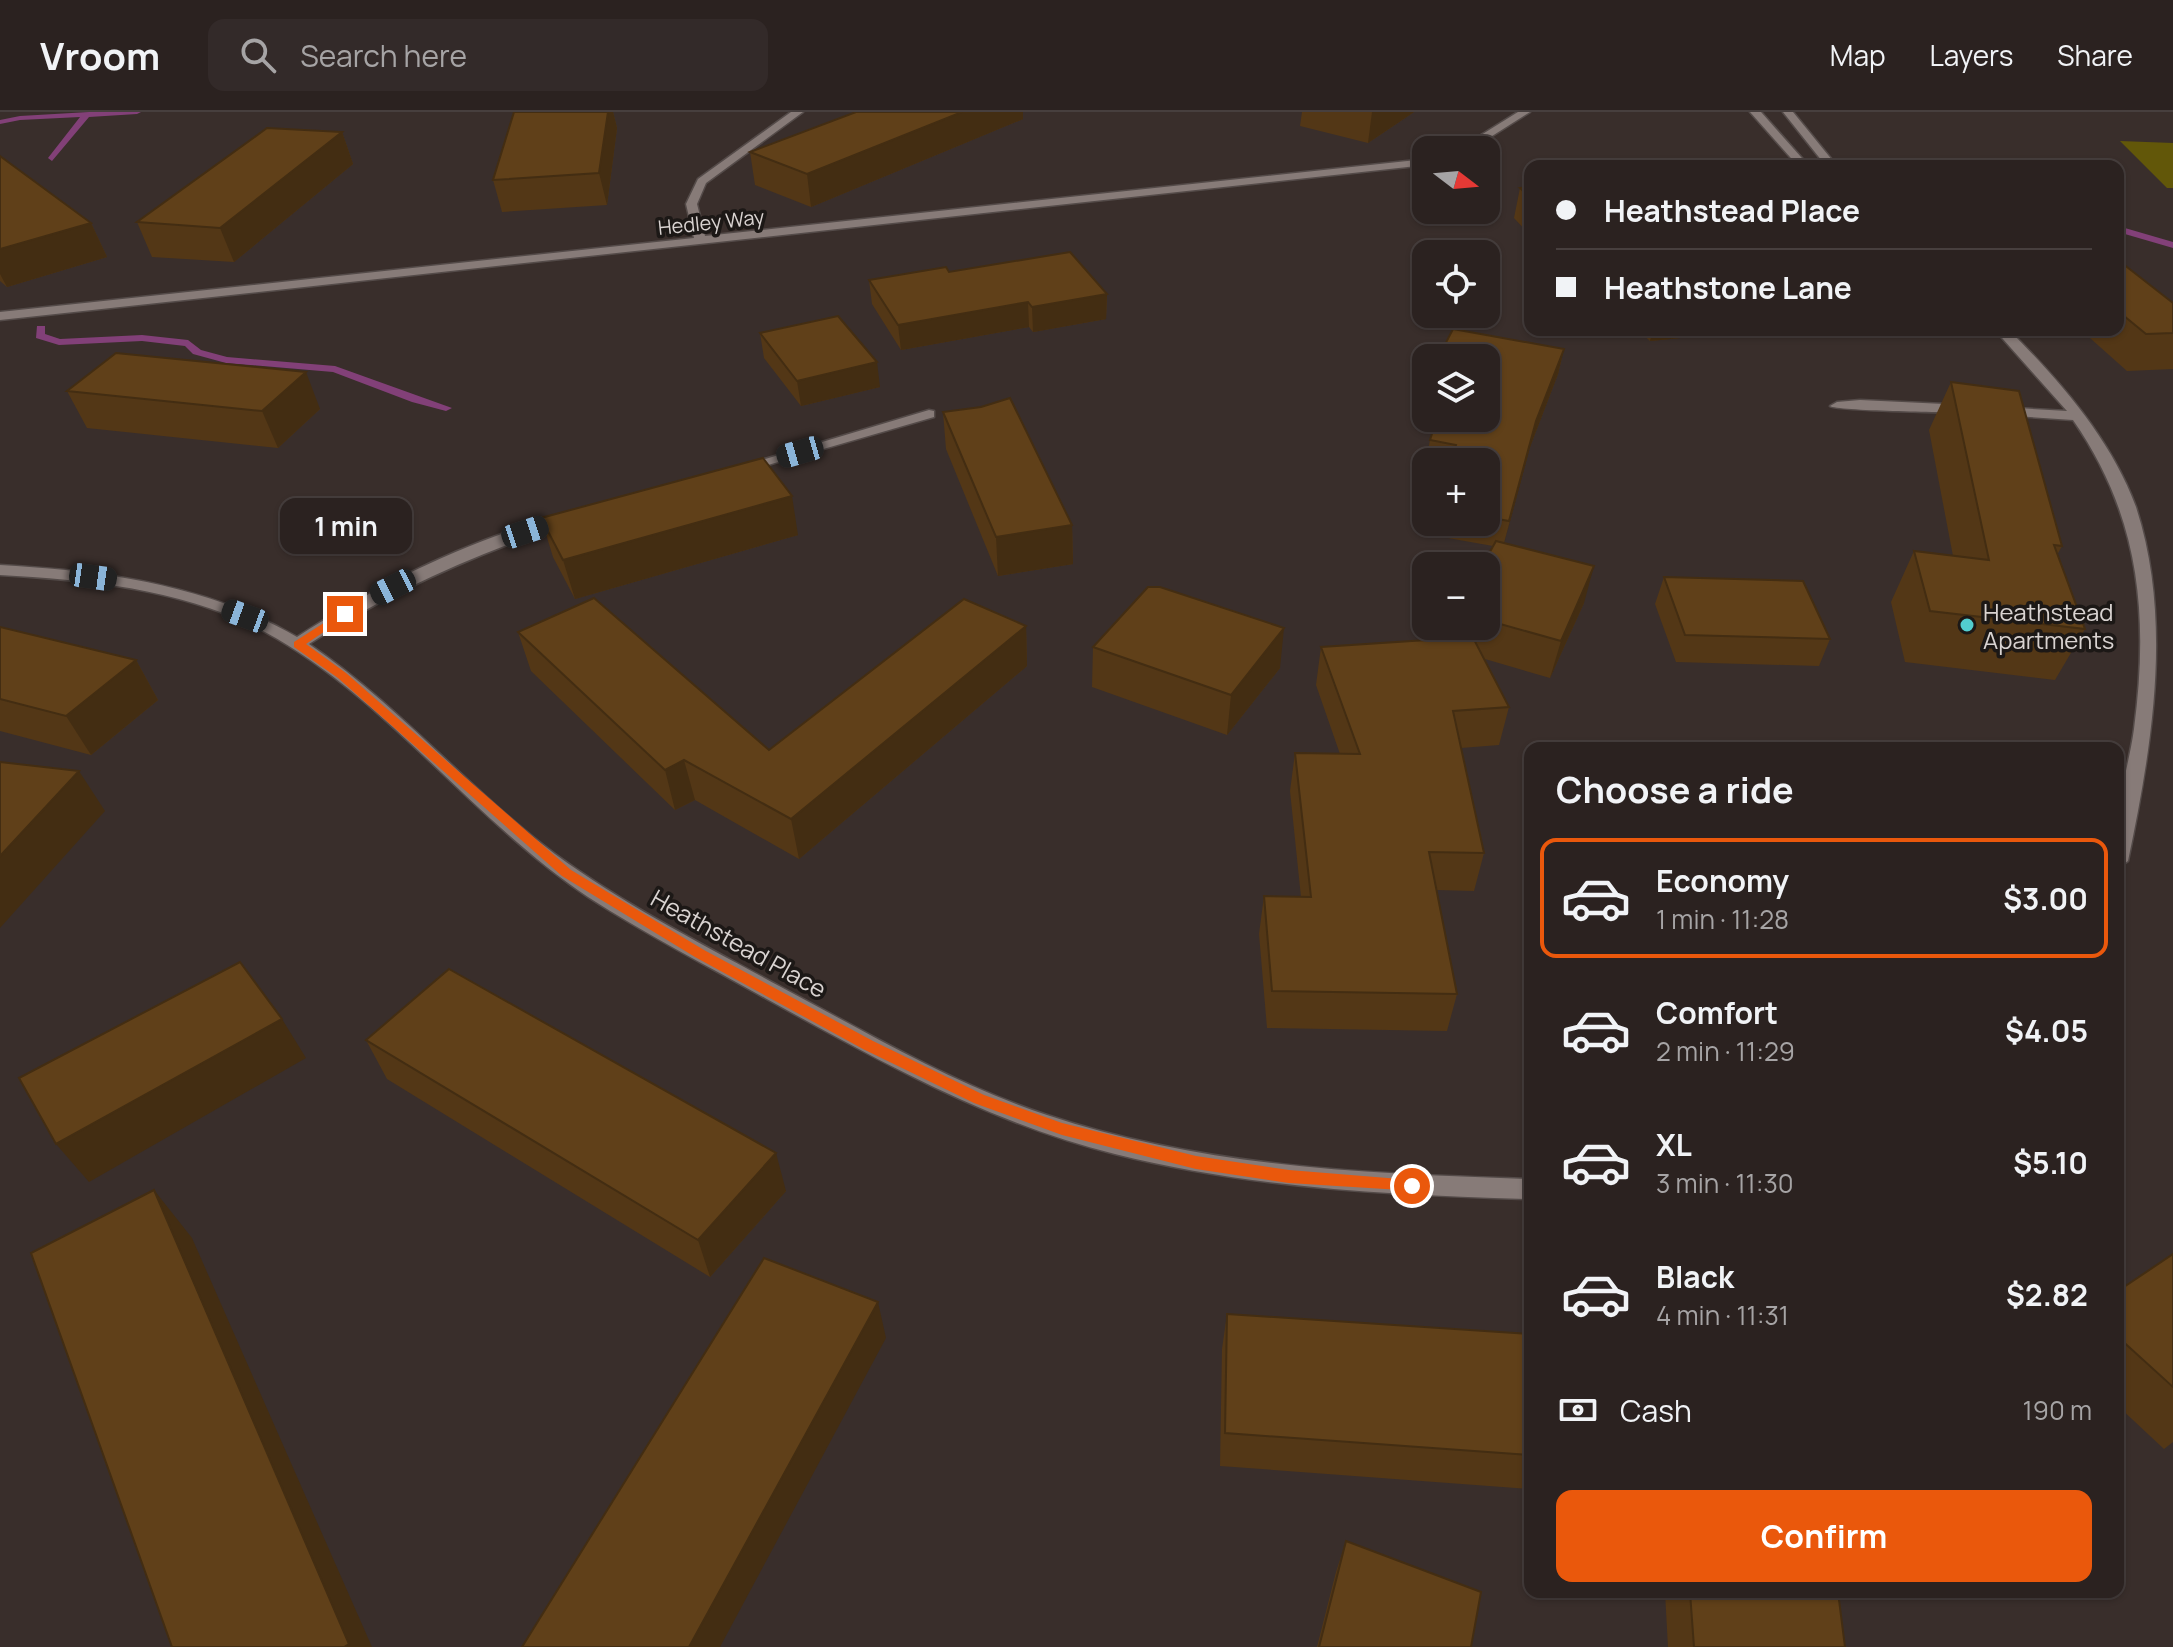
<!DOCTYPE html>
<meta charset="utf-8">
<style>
body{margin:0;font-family:Manrope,sans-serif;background:#332a29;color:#f1f3f6;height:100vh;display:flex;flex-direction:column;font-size:30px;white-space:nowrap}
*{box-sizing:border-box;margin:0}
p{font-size:26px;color:#a6a4a5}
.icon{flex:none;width:44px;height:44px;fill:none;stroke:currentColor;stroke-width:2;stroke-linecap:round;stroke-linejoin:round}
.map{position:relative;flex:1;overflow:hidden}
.sheet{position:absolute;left:1524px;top:630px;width:600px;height:856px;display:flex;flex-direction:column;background:#2b2220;border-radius:16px;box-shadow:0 2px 6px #0004,0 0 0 2px #473f3e}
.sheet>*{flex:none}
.guide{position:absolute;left:1524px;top:48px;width:600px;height:176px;border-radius:16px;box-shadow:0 2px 6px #0004,0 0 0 2px #473f3e;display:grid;align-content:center;height:176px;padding:0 32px;background:#2b2220}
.needle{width:52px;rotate:106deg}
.buttons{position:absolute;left:1412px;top:24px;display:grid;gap:16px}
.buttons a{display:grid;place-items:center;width:88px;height:88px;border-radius:16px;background:#2b2220;box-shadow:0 2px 6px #0004,0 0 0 2px #473f3e;font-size:40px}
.end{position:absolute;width:36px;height:36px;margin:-18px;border:10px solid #ea580c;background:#fff;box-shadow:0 0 0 4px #fff}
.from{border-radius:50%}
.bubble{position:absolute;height:56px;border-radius:16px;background:#2b2220;box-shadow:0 2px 6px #0004,0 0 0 2px #473f3e;font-size:26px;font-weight:700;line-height:56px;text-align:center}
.car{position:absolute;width:24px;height:48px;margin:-24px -12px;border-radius:10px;box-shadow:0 0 6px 2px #0007;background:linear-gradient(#222 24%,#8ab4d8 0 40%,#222 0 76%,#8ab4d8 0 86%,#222 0)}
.guide b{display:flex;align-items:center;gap:28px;height:76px;font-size:30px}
.guide b+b{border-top:2px solid #473f3e}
.guide i{width:20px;height:20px;background:#f1f3f6}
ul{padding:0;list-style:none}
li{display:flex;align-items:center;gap:24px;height:120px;margin:0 16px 12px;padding:0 16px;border:4px solid transparent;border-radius:16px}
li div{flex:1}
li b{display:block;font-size:30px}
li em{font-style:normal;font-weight:700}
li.current{border-color:#ea580c}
li>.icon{width:72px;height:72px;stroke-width:1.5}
h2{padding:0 32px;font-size:36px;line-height:96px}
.pay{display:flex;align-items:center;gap:20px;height:88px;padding:0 32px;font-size:30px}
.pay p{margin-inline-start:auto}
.primary-button{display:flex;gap:16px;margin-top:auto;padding:16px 32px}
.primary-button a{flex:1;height:92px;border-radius:16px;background:#ea580c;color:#fff;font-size:32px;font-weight:700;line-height:92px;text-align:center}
header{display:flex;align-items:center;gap:48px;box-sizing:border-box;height:112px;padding:0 40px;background:#2b2220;border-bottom:2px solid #473f3e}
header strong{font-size:38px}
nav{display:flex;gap:44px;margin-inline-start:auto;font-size:28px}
.search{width:560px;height:72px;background:#332a29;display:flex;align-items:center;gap:20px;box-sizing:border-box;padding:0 28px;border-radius:16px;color:#a6a4a5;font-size:30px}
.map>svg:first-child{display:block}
</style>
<header>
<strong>Vroom</strong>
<div class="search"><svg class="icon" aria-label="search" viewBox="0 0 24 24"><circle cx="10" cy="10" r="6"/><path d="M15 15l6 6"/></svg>Search here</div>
<nav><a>Map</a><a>Layers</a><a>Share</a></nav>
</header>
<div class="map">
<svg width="2173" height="1535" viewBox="0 0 2173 1535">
<rect width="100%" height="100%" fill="#392e2b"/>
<polygon fill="#625709" points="2120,29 2173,31 2173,76 2167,76"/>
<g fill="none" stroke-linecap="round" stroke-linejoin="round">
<g fill="#824078" fill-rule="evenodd">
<polygon points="89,0 141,0 137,2 89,5 52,49 48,46 80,5 20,8 0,12 0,8 20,4"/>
<polygon points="2118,114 2173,130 2173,136 2118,120"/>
<polygon points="37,214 45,214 45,222 60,227 142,223 188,228 201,238 227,245 335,254 452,296 446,299 412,290 333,260 226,251 193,242 185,234 142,229 59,233 36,226"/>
</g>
<g stroke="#544b49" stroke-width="3">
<g id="street">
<polygon points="791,0 803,0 706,71 697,92 705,124 1426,47 1426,53 0,208 0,200 694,126 686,92 698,67"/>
<polygon points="1518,0 1530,0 1470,38 1457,38"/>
<polygon points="1750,0 1761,0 1809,54 1798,54"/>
<polygon points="1783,0 1793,0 1837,54 1826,54"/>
<path d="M1995,218H2009C2060,269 2111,327 2136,395C2173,509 2152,634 2128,749L2118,756C2118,740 2117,723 2118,707C2120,677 2130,647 2134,617C2149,503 2140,404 2073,308L2001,303L1994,299L2001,295L2067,299Z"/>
<path d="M1860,288L1965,293L1972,297L1965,301C1946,300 1837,299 1830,294L1837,290Z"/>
<polygon points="929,298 934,299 934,305 747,359 742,360 735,356"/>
<path d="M569,401L577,406L574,409C481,440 392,478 309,532C399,593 469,678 555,742C626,794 704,833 781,875C868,921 953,972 1047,1003C1202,1055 1368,1062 1530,1067V1087C1390,1083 1251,1076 1115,1042C989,1011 878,948 765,886C706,853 645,822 588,785C471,707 388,587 265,520C184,477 90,468 0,463V453C103,459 206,472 297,525C380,471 473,426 569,401Z"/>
</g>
</g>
<use href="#street" fill="#877b78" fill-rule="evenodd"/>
</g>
<g fill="#533716">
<polygon points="514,0 613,0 617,16 607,93 502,100 493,68"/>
<polygon points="1302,0 1414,0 1368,31 1300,14"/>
<polygon points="1023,7 811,95 755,73 750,40"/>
<polygon points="342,20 353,52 234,150 152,145 137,110"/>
<polygon points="0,44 91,111 107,145 7,175 0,169"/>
<polygon points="1530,75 1530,123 1514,106 1520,76"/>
<polygon points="2118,148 2173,191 2173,257 2127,259 2081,218 2118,218"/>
<polygon points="949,160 1107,182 1106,207 1033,220 1029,215 901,238 872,192 869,168"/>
<polygon points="1638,218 1761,218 1650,229"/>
<polygon points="760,221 880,275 801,294 764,246"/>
<polygon points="1564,237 1558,262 1530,335 1504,431 1584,491 1550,566 1485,547 1509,595 1499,633 1461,636 1484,741 1474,779 1437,778 1457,882 1447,919 1267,916 1259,822 1264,784 1301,785 1290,679 1295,641 1340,642 1316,573 1321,535 1442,527 1449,514 1486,514 1486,454 1493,434 1431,423 1433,410 1486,410 1486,350 1426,350 1425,354 1430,328"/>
<polygon points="1951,270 2062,434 2057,443 2085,517 2055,568 1905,550 1891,490 1914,439 1953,444 1929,318"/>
<polygon points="67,279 320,297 278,336 87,316"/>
<polygon points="943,300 1072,413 1073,452 998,464 946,337"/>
<polygon points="541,406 798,423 575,487 553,445"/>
<polygon points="1664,465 1830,527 1819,554 1676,550 1655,492"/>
<polygon points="1026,514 1027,554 799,747 695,688 675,698 531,559 518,520 769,638"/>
<polygon points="0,515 136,548 158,588 91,643 0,619"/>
<polygon points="1093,535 1280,556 1227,623 1092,575"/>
<polygon points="1530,886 1530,909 1524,905"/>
<polygon points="366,928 786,1079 710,1165 387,967"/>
<polygon points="2173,1142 2173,1330 2164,1337 2118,1294 2118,1179"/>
<polygon points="1227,1202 1530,1222 1530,1377 1220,1354 1222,1237"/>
<polygon points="1346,1429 1471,1535 1317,1535 1336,1460"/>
<polygon points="1665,1480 1838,1480 1845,1535 1668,1535"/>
</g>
<g fill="#432d12">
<polygon points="608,0 613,0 617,16 607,93 599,61"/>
<polygon points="962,0 1023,0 1023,7 811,95 807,62"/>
<polygon points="1372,0 1414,0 1368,31"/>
<polygon points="342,20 353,52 234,150 220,116"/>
<polygon points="91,111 107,145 7,175 0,162 0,137"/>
<polygon points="1107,182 1106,207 1033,220 1032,195"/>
<polygon points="1028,190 1029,215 901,238 898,213"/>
<polygon points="1653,218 1761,218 1650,229"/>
<polygon points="1564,237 1558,262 1530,335 1503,436 1536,309"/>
<polygon points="877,250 880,275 801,294 797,269"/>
<polygon points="306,260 320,297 278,336 262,299"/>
<polygon points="792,384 798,423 575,487 563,448"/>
<polygon points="1072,413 1073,452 998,464 996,425"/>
<polygon points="1594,454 1584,491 1550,566 1561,529"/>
<polygon points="1026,514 1027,554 799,747 791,707"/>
<polygon points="1284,516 1280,556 1227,623 1231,583"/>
<polygon points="136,548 158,588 91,643 66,604"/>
<polygon points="684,648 695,688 675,698 665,658"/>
<polygon points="79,659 105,699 0,816 0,744"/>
<polygon points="282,907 306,946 89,1070 56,1032"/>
<polygon points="776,1041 786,1079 710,1165 698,1128"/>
<polygon points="154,1078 192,1126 372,1535 344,1535"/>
<polygon points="878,1190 886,1226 720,1535 689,1535"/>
</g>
<g fill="#604019" stroke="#432d12" stroke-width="2">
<polygon points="514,0 608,0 599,61 493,68"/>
<polygon points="856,0 962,0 807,62 750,40"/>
<polygon points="267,16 342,20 220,116 137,110"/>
<polygon points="0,44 91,111 0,137"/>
<polygon points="1530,75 1530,85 1520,76"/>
<polygon points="1070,140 1107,182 1032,195 1028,190 898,213 869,168 946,155 949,160"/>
<polygon points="2118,148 2173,191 2173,221 2146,222 2118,199"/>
<polygon points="838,204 877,250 797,269 760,221"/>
<polygon points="1453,217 1564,237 1536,309 1509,409 1486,405 1486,350 1451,350 1456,333 1430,328 1437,306 1486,306 1486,246 1438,246"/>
<polygon points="116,241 306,260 262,299 67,279"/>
<polygon points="1951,270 2019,279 2062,434 2054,433 2085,517 1930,499 1914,439 1989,448"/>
<polygon points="1010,286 1072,413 996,425 943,300 981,295"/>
<polygon points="763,346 792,384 563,448 541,406"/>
<polygon points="1496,429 1594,454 1561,529 1486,508 1486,454 1482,454"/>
<polygon points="1664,465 1803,469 1830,527 1685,523"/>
<polygon points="1148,475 1160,475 1284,516 1231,583 1093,535"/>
<polygon points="594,486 769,638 964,487 1026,514 791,707 684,648 665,658 518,520"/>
<polygon points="1449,514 1467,514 1509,595 1453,599 1484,741 1429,740 1457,882 1272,879 1264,784 1311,785 1295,641 1360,642 1321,535 1442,527"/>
<polygon points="0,515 136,548 66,604 0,587"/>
<polygon points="0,650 79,659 0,744"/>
<polygon points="240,850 282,907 56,1032 19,966"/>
<polygon points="449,857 776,1041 698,1128 366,928"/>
<polygon points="154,1078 349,1532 344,1535 172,1535 31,1141"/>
<polygon points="2173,1142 2173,1275 2118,1225 2118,1179"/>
<polygon points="764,1146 878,1190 689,1535 522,1535"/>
<polygon points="1227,1202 1530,1222 1530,1343 1225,1321"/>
<polygon points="1346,1429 1481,1480 1471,1535 1319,1535"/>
<polygon points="1690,1480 1838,1480 1845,1535 1694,1535"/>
</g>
<polygon fill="#ea580c" points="341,500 350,502 306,532 346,561 571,758 704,838 873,929 984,983 1062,1011 1196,1044 1289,1058 1412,1068 1420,1074 1417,1079 1289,1071 1196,1057 1062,1023 974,991 863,937 695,845 562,764 338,566 294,535 294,530"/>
<circle fill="#52cdcf" stroke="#1c1816" stroke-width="3" cx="1967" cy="513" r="8"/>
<g text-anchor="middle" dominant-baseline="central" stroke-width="7" stroke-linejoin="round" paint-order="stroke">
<g font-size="20" fill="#d9d3d1" stroke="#1c1816">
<text transform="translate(711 110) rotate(-6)">Hedley Way</text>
</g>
<g font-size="24" fill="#d9d3d1" stroke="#1c1816" text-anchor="start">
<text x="1983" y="499">Heathstead<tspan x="1983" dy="28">Apartments</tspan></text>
</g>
<g font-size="24" fill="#d9d3d1" stroke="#1c1816">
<text transform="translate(739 831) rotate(29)">Heathstead Place</text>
</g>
</g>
</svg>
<div class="buttons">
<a><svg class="needle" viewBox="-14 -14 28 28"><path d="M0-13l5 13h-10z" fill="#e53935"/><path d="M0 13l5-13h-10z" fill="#a6a4a5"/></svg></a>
<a><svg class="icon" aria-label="locate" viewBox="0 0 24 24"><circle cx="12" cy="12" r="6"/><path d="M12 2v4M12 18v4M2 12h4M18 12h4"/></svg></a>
<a><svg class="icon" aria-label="layers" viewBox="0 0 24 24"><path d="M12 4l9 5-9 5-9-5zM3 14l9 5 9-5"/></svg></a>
<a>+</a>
<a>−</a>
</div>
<i class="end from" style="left:1412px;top:1074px"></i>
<i class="end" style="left:345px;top:502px"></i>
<div class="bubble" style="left:280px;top:386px;width:132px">1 min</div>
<i class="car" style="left:800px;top:340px;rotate:254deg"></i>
<i class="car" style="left:525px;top:420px;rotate:72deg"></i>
<i class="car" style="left:93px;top:465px;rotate:98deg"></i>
<i class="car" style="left:393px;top:475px;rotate:243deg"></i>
<i class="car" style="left:245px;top:504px;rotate:290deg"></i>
<div class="guide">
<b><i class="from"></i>Heathstead Place</b>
<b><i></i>Heathstone Lane</b>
</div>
<section class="sheet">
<h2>Choose a ride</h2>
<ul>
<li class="current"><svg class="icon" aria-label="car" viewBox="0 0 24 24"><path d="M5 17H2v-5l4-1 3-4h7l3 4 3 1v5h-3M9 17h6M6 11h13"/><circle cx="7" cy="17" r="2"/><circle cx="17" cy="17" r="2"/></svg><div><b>Economy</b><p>1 min · 11:28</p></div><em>$3.00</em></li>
<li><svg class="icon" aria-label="car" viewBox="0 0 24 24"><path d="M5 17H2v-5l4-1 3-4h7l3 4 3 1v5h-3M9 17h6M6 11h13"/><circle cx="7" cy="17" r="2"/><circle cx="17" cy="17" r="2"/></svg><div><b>Comfort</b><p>2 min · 11:29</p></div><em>$4.05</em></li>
<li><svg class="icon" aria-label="car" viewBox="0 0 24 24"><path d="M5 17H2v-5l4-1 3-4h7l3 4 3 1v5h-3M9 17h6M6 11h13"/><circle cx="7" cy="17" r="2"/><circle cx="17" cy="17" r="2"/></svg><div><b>XL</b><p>3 min · 11:30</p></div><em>$5.10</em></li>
<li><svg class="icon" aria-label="car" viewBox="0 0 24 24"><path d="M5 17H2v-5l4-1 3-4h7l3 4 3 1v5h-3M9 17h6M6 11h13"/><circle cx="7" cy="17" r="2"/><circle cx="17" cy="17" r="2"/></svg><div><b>Black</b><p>4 min · 11:31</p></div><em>$2.82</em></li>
</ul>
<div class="pay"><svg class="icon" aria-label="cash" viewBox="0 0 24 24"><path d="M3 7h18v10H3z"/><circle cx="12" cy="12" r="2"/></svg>Cash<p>190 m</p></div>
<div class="primary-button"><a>Confirm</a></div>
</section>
</div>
